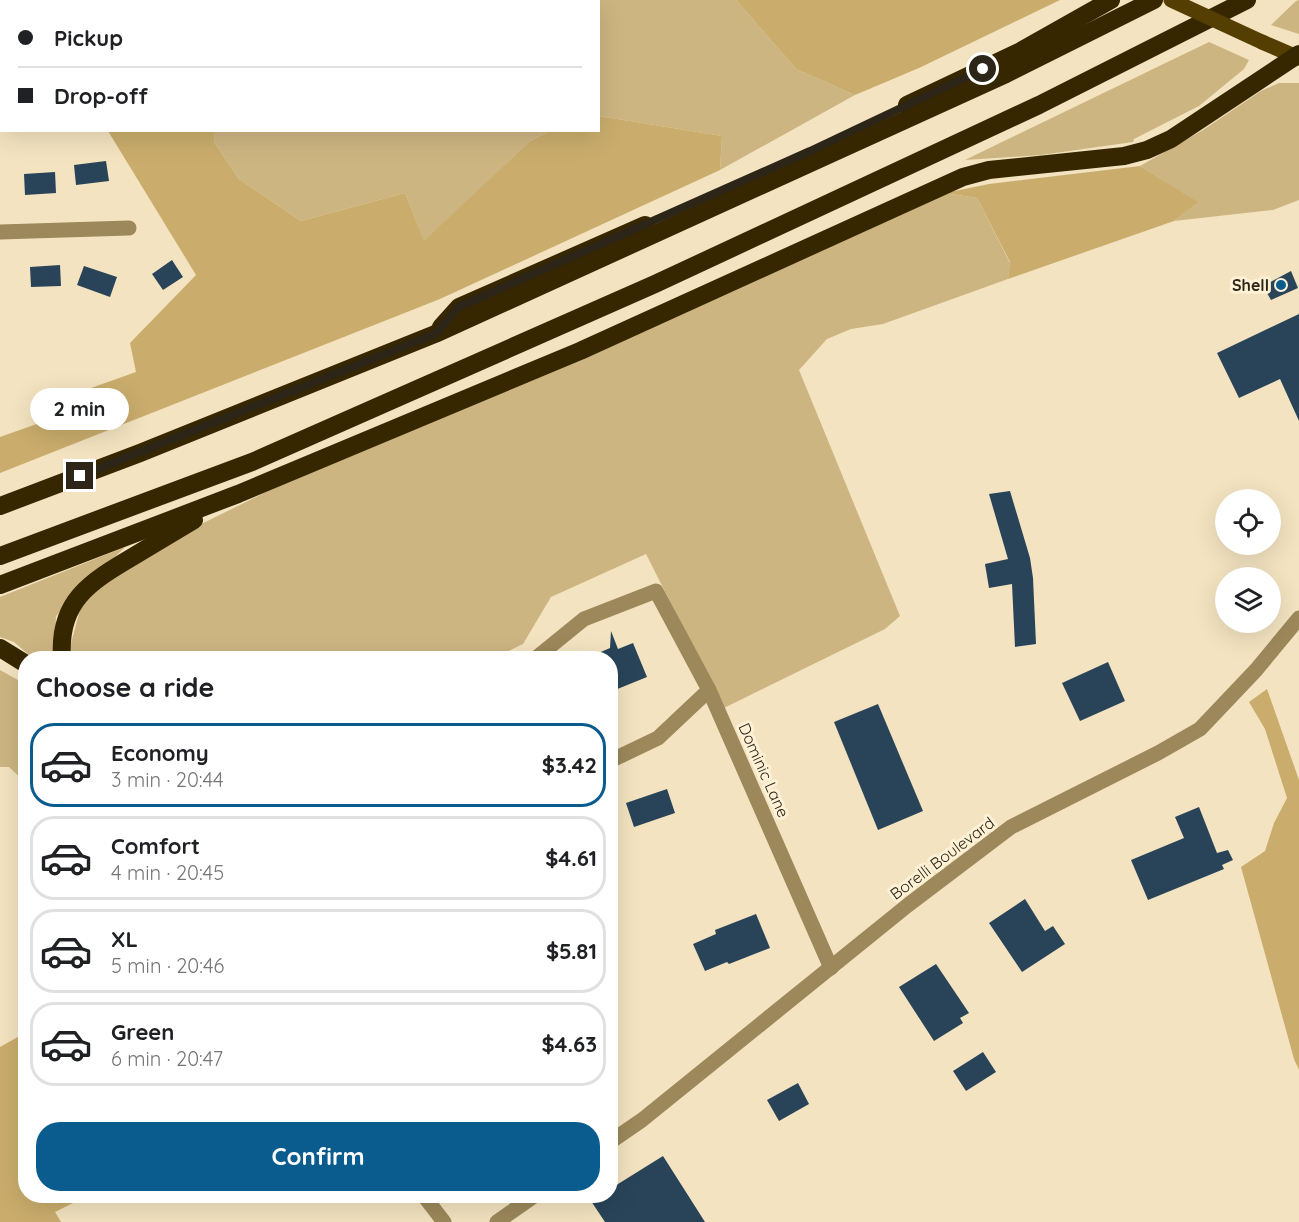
<!DOCTYPE html>
<meta charset="utf-8">
<style>
body{margin:0;font-family:Quicksand,sans-serif;background:#f2f2f2;color:#202124;height:100vh;display:flex;flex-direction:column;font-size:22px;white-space:nowrap}
*{box-sizing:border-box;margin:0}
p{font-size:20px;color:#757577}
.icon{flex:none;width:33px;height:33px;fill:none;stroke:currentColor;stroke-width:2;stroke-linecap:round;stroke-linejoin:round}
.map{position:relative;flex:1;overflow:hidden}
.drawer{position:absolute;left:18px;top:651px;width:600px;height:552px;display:flex;flex-direction:column;background:#fff;border-radius:24px;box-shadow:0 6px 24px #0002}
.drawer>*{flex:none}
.top-card{position:absolute;left:0px;top:0px;width:600px;height:132px;box-shadow:0 6px 24px #0002;display:grid;align-content:center;height:132px;padding:0 18px;background:#fff}
.tools{position:absolute;left:1215px;top:489px;display:grid;gap:12px}
.tools a{display:grid;place-items:center;width:66px;height:66px;border-radius:50%;background:#fff;box-shadow:0 6px 24px #0002;font-size:30px}
.end{position:absolute;width:27px;height:27px;margin:-14px;border:8px solid #2c2518;background:#fff;box-shadow:0 0 0 3px #fff}
.from{border-radius:50%}
.bubble{position:absolute;height:42px;border-radius:21px;background:#fff;box-shadow:0 6px 24px #0002;font-size:20px;font-weight:700;line-height:42px;text-align:center}
.top-card b{display:flex;align-items:center;gap:21px;height:57px;font-size:22px}
.top-card b+b{border-top:2px solid #e0e0e0}
.top-card i{width:15px;height:15px;background:#202124}
ul{padding:0;list-style:none}
li{display:flex;align-items:center;gap:18px;height:84px;margin:0 12px 9px;padding:0 6px;border:3px solid #e0e0e0;border-radius:24px}
li div{flex:1}
li b{display:block;font-size:22px}
li em{font-style:normal;font-weight:700}
li.current{border-color:#0a5c8e}
li>.icon{width:54px;height:54px;stroke-width:1.5}
h2{padding:0 18px;font-size:27px;line-height:72px}
.action{display:flex;gap:12px;margin-top:auto;padding:12px 18px}
.action a{flex:1;height:69px;border-radius:24px;background:#0a5c8e;color:#fff;font-size:24px;font-weight:700;line-height:69px;text-align:center}
.map>svg:first-child{display:block}
</style>
<div class="map">
<svg width="1299" height="1222" viewBox="0 0 1299 1222">
<rect width="100%" height="100%" fill="#f3e3c0"/>
<g fill="#cdb582">
<polygon points="514,0 736,0 796,69 855,95 720,170 722,136 599,116 598,2 513,2"/>
<polygon points="1299,0 1299,34 1271,25 1296,1"/>
<polygon points="1209,42 1249,60 1244,69 1199,106 1134,139 1133,142 1041,155 965,160"/>
<polygon points="1279,83 1299,83 1299,200 1273,210 1174,221 1197,202 1140,166 1203,130 1261,91"/>
<polygon points="215,130 550,131 530,141 424,242 405,193 301,221 239,179 214,142"/>
<polygon points="944,193 977,198 1010,263 1008,279 883,324 851,329 827,339 799,370 900,616 885,629 724,708 646,554 551,597 523,644 494,658 67,658 80,610 96,587 165,542 270,490"/>
<polygon points="125,547 56,616 54,658 33,658 14,642 0,637 0,597"/>
<polygon points="0,670 25,684 25,782 9,767 0,767"/>
</g>
<g fill="#caad6d">
<polygon points="736,0 1060,0 919,68 855,95 796,69"/>
<polygon points="599,116 722,136 720,170 440,299 0,473 0,437 90,405 91,388 136,372 130,343 196,275 108,131 215,131 214,142 239,179 301,221 405,193 424,241 530,141 550,131 598,130"/>
<polygon points="1140,166 1198,202 1174,221 1008,279 1010,262 977,198 945,193 989,184"/>
<polygon points="1267,689 1299,780 1299,1070 1294,1059 1241,867 1265,851 1274,823 1287,798 1265,729 1249,702"/>
<polygon points="25,1033 26,1196 87,1196 55,1212 61,1222 0,1222 0,1047"/>
</g>
<g fill="#294459">
<polygon points="106,161 109,181 76,185 74,165"/>
<polygon points="55,172 56,193 25,195 24,174"/>
<polygon points="172,260 183,277 163,290 152,274"/>
<polygon points="60,265 61,286 31,287 30,267"/>
<polygon points="84,266 117,277 110,297 77,285"/>
<polygon points="1291,271 1298,288 1271,300 1263,286"/>
<polygon points="1299,314 1299,421 1280,379 1239,398 1217,353"/>
<polygon points="1010,491 1030,558 1033,578 1036,644 1015,647 1012,584 989,588 985,564 1008,559 989,494"/>
<polygon points="611,631 618,649 633,643 647,677 610,692 610,658 587,658 610,648"/>
<polygon points="1108,662 1125,701 1080,721 1062,683"/>
<polygon points="878,704 923,811 878,830 834,722"/>
<polygon points="667,789 675,813 634,827 626,803"/>
<polygon points="1199,807 1217,853 1228,850 1233,860 1222,865 1224,869 1148,900 1131,860 1184,838 1175,817"/>
<polygon points="1025,899 1045,931 1053,926 1065,944 1022,972 989,923"/>
<polygon points="756,914 770,948 729,964 727,962 705,971 693,944 716,934 715,930"/>
<polygon points="936,964 969,1013 960,1018 963,1023 934,1041 899,987"/>
<polygon points="983,1052 996,1072 966,1091 953,1071"/>
<polygon points="798,1083 809,1104 779,1121 767,1100"/>
<polygon points="663,1156 705,1222 605,1222 591,1201 600,1196 610,1196 610,1189"/>
</g>
<g fill="none" stroke-linecap="round" stroke-linejoin="round">
<g stroke="#9c885a" stroke-width="15">
<polyline points="0,232 129,228"/>
<polyline points="536,658 584,619 656,591 709,690 831,968"/>
<polyline points="610,761 658,738 709,690"/>
<polyline points="610,1142 642,1120 908,905 1011,827 1158,753 1200,729 1256,670 1299,618"/>
<polyline points="424,1196 444,1222"/>
<polyline points="497,1222 534,1196"/>
</g>
<polyline stroke="#543e02" stroke-width="15" points="1262,42 1299,58"/>
<g stroke="#372700" stroke-width="18">
<polyline points="907,105 1019,52 1111,0"/>
<polyline points="441,327 459,307 645,225"/>
<polyline points="0,506 140,453 435,334 1006,74 1154,0"/>
<polyline points="0,556 252,462 655,284 1039,105 1247,0"/>
<polyline points="0,585 238,494 580,351 963,177 989,170 1124,156 1147,150 1171,139 1299,54"/>
<polyline points="0,648 26,664"/>
<path d="M62,658C58,601 90,582 134,556C154,544 174,532 194,520"/>
</g>
<polyline stroke="#543e02" stroke-width="15" points="1171,0 1262,42"/>
</g>
<g fill="none" stroke-linecap="round" stroke-linejoin="round">
<polyline stroke="#2c2518" stroke-width="8" points="80,476 435,334 459,307 810,151 983,69"/>
</g>
<circle fill="#0a5c8e" stroke="#fef1d5" stroke-width="2" cx="1281" cy="285" r="6"/>
<g text-anchor="middle" dominant-baseline="central" stroke-width="6" stroke-linejoin="round" paint-order="stroke">
<g font-size="16" font-weight="bold" fill="#2c2518" stroke="#fef1d5" text-anchor="end">
<text x="1269" y="285">Shell</text>
</g>
<g font-size="16" fill="#2c2518" stroke="#fef1d5">
<text transform="translate(764 770) rotate(66)">Dominic Lane</text>
<text transform="translate(942 858) rotate(-37)">Borelli Boulevard</text>
</g>
</g>
</svg>
<div class="tools">
<a><svg class="icon" aria-label="locate" viewBox="0 0 24 24"><circle cx="12" cy="12" r="6"/><path d="M12 2v4M12 18v4M2 12h4M18 12h4"/></svg></a>
<a><svg class="icon" aria-label="layers" viewBox="0 0 24 24"><path d="M12 4l9 5-9 5-9-5zM3 14l9 5 9-5"/></svg></a>
</div>
<i class="end from" style="left:983px;top:69px"></i>
<i class="end" style="left:80px;top:476px"></i>
<div class="bubble" style="left:30px;top:388px;width:99px">2 min</div>
<div class="top-card">
<b><i class="from"></i>Pickup</b>
<b><i></i>Drop-off</b>
</div>
<section class="drawer">
<h2>Choose a ride</h2>
<ul>
<li class="current"><svg class="icon" aria-label="car" viewBox="0 0 24 24"><path d="M5 17H2v-5l4-1 3-4h7l3 4 3 1v5h-3M9 17h6M6 11h13"/><circle cx="7" cy="17" r="2"/><circle cx="17" cy="17" r="2"/></svg><div><b>Economy</b><p>3 min · 20:44</p></div><em>$3.42</em></li>
<li><svg class="icon" aria-label="car" viewBox="0 0 24 24"><path d="M5 17H2v-5l4-1 3-4h7l3 4 3 1v5h-3M9 17h6M6 11h13"/><circle cx="7" cy="17" r="2"/><circle cx="17" cy="17" r="2"/></svg><div><b>Comfort</b><p>4 min · 20:45</p></div><em>$4.61</em></li>
<li><svg class="icon" aria-label="car" viewBox="0 0 24 24"><path d="M5 17H2v-5l4-1 3-4h7l3 4 3 1v5h-3M9 17h6M6 11h13"/><circle cx="7" cy="17" r="2"/><circle cx="17" cy="17" r="2"/></svg><div><b>XL</b><p>5 min · 20:46</p></div><em>$5.81</em></li>
<li><svg class="icon" aria-label="car" viewBox="0 0 24 24"><path d="M5 17H2v-5l4-1 3-4h7l3 4 3 1v5h-3M9 17h6M6 11h13"/><circle cx="7" cy="17" r="2"/><circle cx="17" cy="17" r="2"/></svg><div><b>Green</b><p>6 min · 20:47</p></div><em>$4.63</em></li>
</ul>
<div class="action"><a>Confirm</a></div>
</section>
</div>
